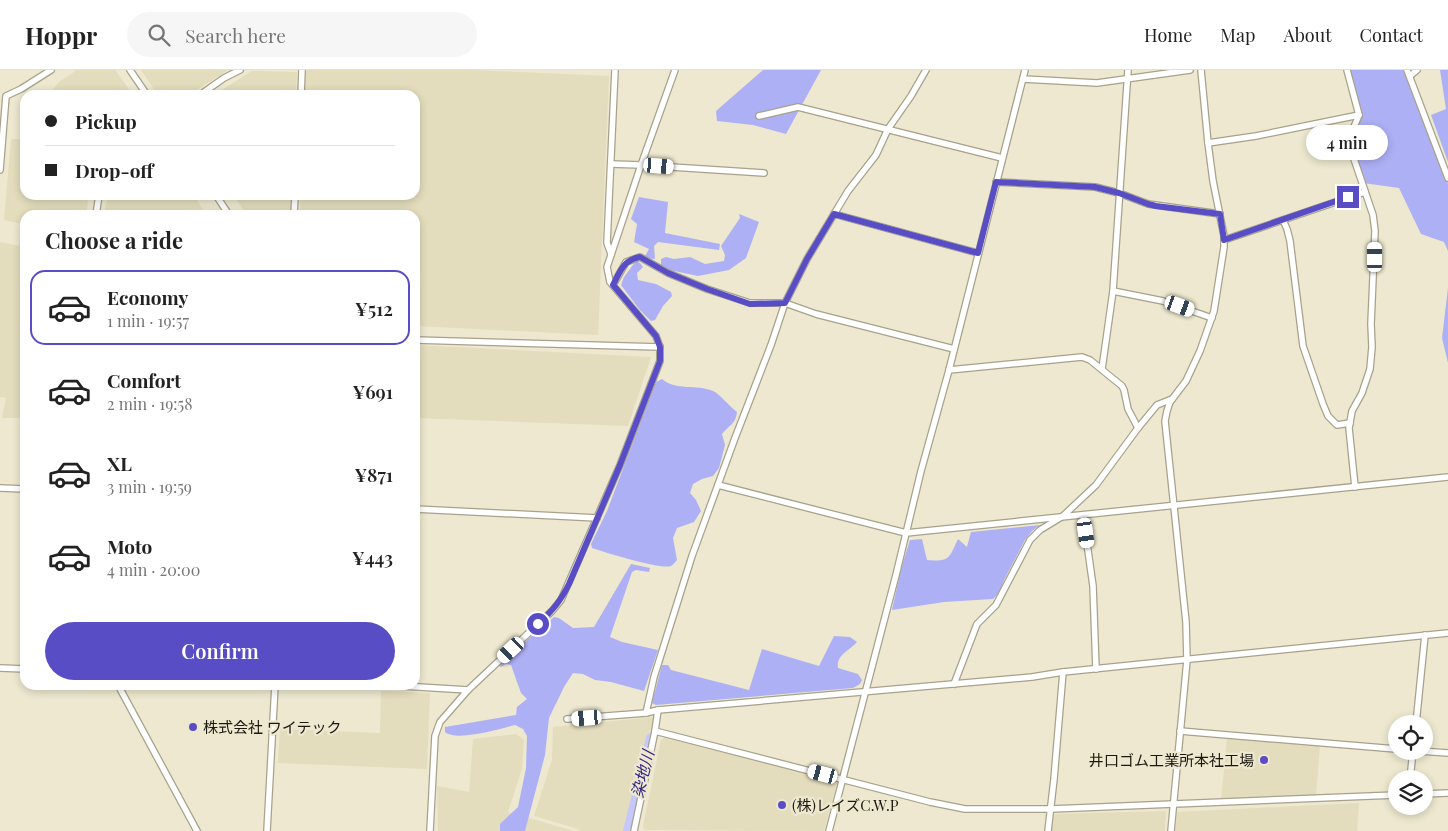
<!DOCTYPE html>
<meta charset="utf-8">
<style>
body{margin:0;font-family:"Playfair Display","Noto Sans JP",serif;background:#f6f6f6;color:#222;height:100vh;display:flex;flex-direction:column;font-size:19px;white-space:nowrap}
*{box-sizing:border-box;margin:0}
p{font-size:16px;color:#767676}
.icon{flex:none;width:28px;height:28px;fill:none;stroke:currentColor;stroke-width:2;stroke-linecap:round;stroke-linejoin:round}
.map{position:relative;flex:1;overflow:hidden}
.sheet{position:absolute;left:20px;top:140px;width:400px;height:480px;display:flex;flex-direction:column;background:#fff;border-radius:15px;box-shadow:0 2px 8px #0003}
.sheet>*{flex:none}
.top-card{position:absolute;left:20px;top:20px;width:400px;height:110px;border-radius:15px;box-shadow:0 2px 8px #0003;display:grid;align-content:center;height:110px;padding:0 25px;background:#fff}
.fabs{position:absolute;left:1388px;top:645px;display:grid;gap:10px}
.fabs a{display:grid;place-items:center;width:45px;height:45px;border-radius:50%;background:#fff;box-shadow:0 2px 8px #0003;font-size:25px}
.end{position:absolute;width:22px;height:22px;margin:-11px;border:6px solid #594dc5;background:#fff;box-shadow:0 0 0 2px #fff}
.from{border-radius:50%}
.bubble{position:absolute;height:35px;border-radius:18px;background:#fff;box-shadow:0 2px 8px #0003;font-size:16px;font-weight:600;line-height:35px;text-align:center}
.car{position:absolute;width:15px;height:30px;margin:-15px -8px;border-radius:6px;box-shadow:0 0 4px 1px #0007;background:linear-gradient(#fff 24%,#345 0 40%,#fff 0 76%,#345 0 86%,#fff 0)}
.top-card b{display:flex;align-items:center;gap:18px;height:48px;font-size:19px}
.top-card b+b{border-top:1px solid #e0e0e0}
.top-card i{width:12px;height:12px;background:#222}
ul{padding:0;list-style:none}
li{display:flex;align-items:center;gap:15px;height:75px;margin:0 10px 8px;padding:0 15px;border:2px solid transparent;border-radius:15px}
li div{flex:1}
li b{display:block;font-size:19px}
li em{font-style:normal;font-weight:600}
li.active{border-color:#594dc5}
li>.icon{width:45px;height:45px;stroke-width:1.5}
h2{padding:0 25px;font-size:22px;line-height:60px}
.primary-button{display:flex;gap:10px;margin-top:auto;padding:10px 25px}
.primary-button a{flex:1;height:58px;border-radius:30px;background:#594dc5;color:#fff;font-size:20px;font-weight:600;line-height:58px;text-align:center}
header{display:flex;align-items:center;gap:30px;box-sizing:border-box;height:70px;padding:0 25px;background:#fff;border-bottom:1px solid #e0e0e0}
header strong{font-size:24px}
nav{display:flex;gap:28px;margin-inline-start:auto;font-size:18px}
.search{width:350px;height:45px;background:#f6f6f6;display:flex;align-items:center;gap:12px;box-sizing:border-box;padding:0 18px;border-radius:28px;color:#767676;font-size:19px}
.map>svg:first-child{display:block}
</style>
<header>
<strong>Hoppr</strong>
<div class="search"><svg class="icon" aria-label="search" viewBox="0 0 24 24"><circle cx="10" cy="10" r="6"/><path d="M15 15l6 6"/></svg>Search here</div>
<nav><a>Home</a><a>Map</a><a>About</a><a>Contact</a></nav>
</header>
<div class="map">
<svg width="1448" height="761" viewBox="0 0 1448 761">
<rect width="100%" height="100%" fill="#ede8cf"/>
<g fill="#e3ddbd">
<polygon points="77,0 115,0 133,25 48,25 60,11"/>
<polygon points="141,0 228,0 189,25 158,25"/>
<polygon points="305,0 472,0 609,6 598,265 415,256 415,145 300,145 300,125 415,125 415,25 304,25"/>
<polygon points="252,1 297,2 296,25 214,25"/>
<polygon points="11,69 25,69 25,125 88,125 87,145 25,145 25,348 2,348 6,328 0,327 0,172 19,176 22,154 4,150"/>
<polygon points="108,125 194,125 206,145 104,145"/>
<polygon points="233,125 291,125 290,145 247,145"/>
<polygon points="415,275 651,287 628,356 415,348"/>
<polygon points="381,621 430,623 427,699 278,693 280,659 380,663"/>
<polygon points="654,647 626,761 580,761 578,759 534,746 552,690 553,657"/>
<polygon points="516,664 524,670 522,699 508,742 574,761 438,761 437,716 469,722 473,669"/>
<polygon points="666,667 834,709 837,713 824,761 644,760 643,756 661,670"/>
<polygon points="1227,668 1320,675 1316,725 1221,730"/>
<polygon points="1359,733 1357,761 1175,761 1177,742"/>
<polygon points="1166,741 1165,761 1051,761 1053,744"/>
</g>
<g fill="#aeb0f5">
<polygon points="763,0 821,0 786,64 753,55 717,51 716,41"/>
<polygon points="1349,0 1403,0 1448,114 1448,181 1444,172 1421,164 1399,118 1363,113 1354,80 1355,66 1361,48"/>
<polygon points="1440,0 1448,0 1448,92 1431,45 1446,39"/>
<polygon points="639,127 668,132 665,163 720,174 719,180 658,172 654,176 655,189 644,188 649,179 634,172 637,154 631,149"/>
<polygon points="739,144 759,152 746,188 729,200 698,206 665,199 661,195 661,189 666,187 674,189 690,187 705,194 724,191 725,185 721,176 740,148"/>
<polygon points="636,191 640,193 643,197 637,203 638,210 656,214 671,222 672,226 663,236 655,250 651,251 639,239 621,215 624,207"/>
<polygon points="1448,218 1448,293 1442,268"/>
<path d="M662,309C676,321 696,314 713,321C719,323 730,337 737,342C736,354 729,355 722,364L725,375L719,398L713,406L702,409L693,414L690,423L696,430L701,441L694,452L677,458L673,468L677,490C675,492 674,494 671,496C662,500 604,482 592,478L591,474L607,441L656,312Z"/>
<path d="M1040,455L1032,461L1025,470L1004,510L999,523L993,529L944,532L892,540L901,499L910,470L922,469L927,490C950,492 949,488 958,469L967,477L971,462Z"/>
<path d="M631,494L650,498L649,502L636,500L632,502L610,567L622,572L658,580L644,621L611,612L595,610L583,604L573,603L564,617L549,648L545,685L525,761H500V754L518,737L526,698L527,666L523,659L515,655C500,659 457,672 445,662V657L516,645L517,637L527,629L521,623L511,595L506,594L501,597L498,595L554,547L559,548L573,558L594,557Z"/>
<path d="M834,566L850,567L857,572C849,581 836,585 838,598L858,604L862,610L860,614L853,618L656,635L652,633L662,595H668L671,600L749,620L762,579L819,596Z"/>
</g>
<g fill="none" stroke-linecap="round" stroke-linejoin="round">
<polyline stroke="#c5c8fc" stroke-width="10" points="628,761 651,668"/>
<g stroke="#a6a28b" stroke-width="8">
<g id="minor">
<polyline points="130,0 147,25"/>
<polyline points="926,0 911,26 888,59 876,85 848,121 807,189 785,233 771,275 735,368 692,486 654,607 646,643 658,640 1032,607 1063,602 1448,563"/>
<polyline points="1347,0 1359,45 1351,64 1351,80 1373,145 1375,161 1371,254 1372,277 1370,299 1362,323 1352,341 1349,358 1355,417"/>
<polyline points="1407,0 1448,108"/>
<polyline points="1410,6 1417,0"/>
<polyline points="1023,9 1097,13 1190,0"/>
<polyline points="200,25 224,8 240,0"/>
<polyline points="301,25 302,0"/>
<polyline points="759,46 798,37 1002,88"/>
<polyline points="1208,73 1256,66 1359,45"/>
<polyline points="611,94 641,95 764,103"/>
<polyline points="0,100 6,26 21,19 51,0"/>
<polyline points="996,112 1095,117 1119,123 1148,134 1220,144"/>
<polyline points="216,125 229,145"/>
<polyline points="834,144 978,183"/>
<polyline points="96,145 99,125"/>
<polyline points="294,145 295,125"/>
<polyline points="1283,150 1287,159 1290,171 1303,276 1323,334 1328,346 1337,355 1350,353"/>
<polyline points="1224,170 1365,122"/>
<polyline points="611,184 607,173 615,0"/>
<polyline points="613,215 626,192 640,187 668,203 707,219 750,233 785,233 816,244 954,279"/>
<polyline points="1113,221 1163,231 1212,248"/>
<polyline points="415,270 660,277"/>
<polyline points="1102,299 1113,221 1128,0"/>
<polyline points="949,300 1082,287 1090,290 1122,316 1124,320 1128,339 1138,358"/>
<polyline points="718,415 906,463 1448,407"/>
<polyline points="0,418 25,419"/>
<polyline points="415,439 597,448"/>
<polyline points="1083,445 1093,516 1096,599"/>
<polyline points="0,598 25,599"/>
<polyline points="954,614 977,554 996,535 1030,470 1040,460 1063,446 1096,415 1138,358 1157,335 1172,329"/>
<polyline points="118,615 197,761"/>
<polyline points="386,615 468,620"/>
<polyline points="567,649 646,643"/>
<polyline points="1416,654 1425,565"/>
<polyline points="655,661 930,732 965,739 1051,739 1396,725"/>
<polyline points="1180,661 1396,679"/>
<polyline points="1420,681 1448,683"/>
<polyline points="1410,709 1413,681"/>
<polyline points="1424,724 1448,723"/>
<polyline points="267,761 275,615"/>
<polyline points="430,761 435,666 440,652 468,620 552,541 561,530 620,395 660,291 660,277 656,266 610,212 607,197 641,95 675,0"/>
<polyline points="634,761 655,661 658,640"/>
<polyline points="829,761 896,505 921,401 949,300 1025,0"/>
<polyline points="1048,761 1054,709 1063,602"/>
<polyline points="1171,761 1187,590 1186,552 1165,351 1167,341 1170,332 1186,311 1200,281 1214,241 1224,177 1224,166 1213,111 1208,73 1201,0"/>
</g>
</g>
<use href="#minor" stroke="#fff" stroke-width="5.5"/>
</g>
<g fill="none" stroke-linecap="round" stroke-linejoin="round">
<path stroke="#594dc5" stroke-width="6" d="M538,554C553,540 560,532 569,514L620,395L660,291V277L656,266L613,215C620,202 623,190 640,187L668,203L707,219L750,234L785,233L807,189L834,144L978,183L996,112L1095,117L1119,123L1148,134L1156,136L1220,144L1224,170L1348,127"/>
</g>
<g fill="#594dc5" stroke="#ede8cf" stroke-width="2">
<circle cx="193" cy="657" r="5"/>
<circle cx="1264" cy="690" r="5"/>
<circle cx="782" cy="735" r="5"/>
</g>
<g text-anchor="middle" dominant-baseline="central" stroke-width="4.5" stroke-linejoin="round" paint-order="stroke">
<g font-size="15" fill="#1a180f" stroke="#ede8cf" text-anchor="start">
<text x="203" y="657">株式会社 ワイテック</text>
<text x="1254" y="690" text-anchor="end">井口ゴム工業所本社工場</text>
<text x="792" y="735">(株)レイズC.W.P</text>
</g>
<g font-size="16" font-style="italic" fill="#342585" stroke="#ede8cf">
<text transform="translate(642 704) rotate(-76)">染地川</text>
</g>
</g>
</svg>
<div class="fabs">
<a><svg class="icon" aria-label="locate" viewBox="0 0 24 24"><circle cx="12" cy="12" r="6"/><path d="M12 2v4M12 18v4M2 12h4M18 12h4"/></svg></a>
<a><svg class="icon" aria-label="layers" viewBox="0 0 24 24"><path d="M12 4l9 5-9 5-9-5zM3 14l9 5 9-5"/></svg></a>
</div>
<i class="end from" style="left:538px;top:554px"></i>
<i class="end" style="left:1348px;top:127px"></i>
<div class="bubble" style="left:1306px;top:55px;width:82px">4 min</div>
<i class="car" style="left:659px;top:96px;rotate:94deg"></i>
<i class="car" style="left:1375px;top:187px;rotate:0deg"></i>
<i class="car" style="left:1180px;top:236px;rotate:110deg"></i>
<i class="car" style="left:1086px;top:463px;rotate:172deg"></i>
<i class="car" style="left:511px;top:580px;rotate:227deg"></i>
<i class="car" style="left:587px;top:648px;rotate:265deg"></i>
<i class="car" style="left:823px;top:704px;rotate:285deg"></i>
<div class="top-card">
<b><i class="from"></i>Pickup</b>
<b><i></i>Drop-off</b>
</div>
<section class="sheet">
<h2>Choose a ride</h2>
<ul>
<li class="active"><svg class="icon" aria-label="car" viewBox="0 0 24 24"><path d="M5 17H2v-5l4-1 3-4h7l3 4 3 1v5h-3M9 17h6M6 11h13"/><circle cx="7" cy="17" r="2"/><circle cx="17" cy="17" r="2"/></svg><div><b>Economy</b><p>1 min · 19:57</p></div><em>¥512</em></li>
<li><svg class="icon" aria-label="car" viewBox="0 0 24 24"><path d="M5 17H2v-5l4-1 3-4h7l3 4 3 1v5h-3M9 17h6M6 11h13"/><circle cx="7" cy="17" r="2"/><circle cx="17" cy="17" r="2"/></svg><div><b>Comfort</b><p>2 min · 19:58</p></div><em>¥691</em></li>
<li><svg class="icon" aria-label="car" viewBox="0 0 24 24"><path d="M5 17H2v-5l4-1 3-4h7l3 4 3 1v5h-3M9 17h6M6 11h13"/><circle cx="7" cy="17" r="2"/><circle cx="17" cy="17" r="2"/></svg><div><b>XL</b><p>3 min · 19:59</p></div><em>¥871</em></li>
<li><svg class="icon" aria-label="car" viewBox="0 0 24 24"><path d="M5 17H2v-5l4-1 3-4h7l3 4 3 1v5h-3M9 17h6M6 11h13"/><circle cx="7" cy="17" r="2"/><circle cx="17" cy="17" r="2"/></svg><div><b>Moto</b><p>4 min · 20:00</p></div><em>¥443</em></li>
</ul>
<div class="primary-button"><a>Confirm</a></div>
</section>
</div>
